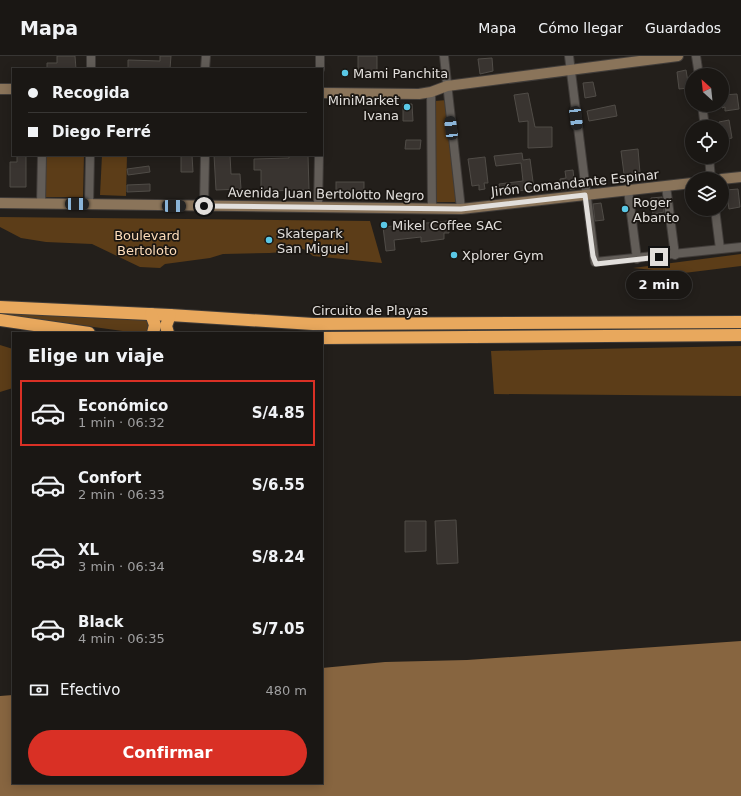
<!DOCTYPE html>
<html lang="es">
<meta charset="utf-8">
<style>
body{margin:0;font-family:"DejaVu Sans",sans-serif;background:#23201d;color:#f1f3f6;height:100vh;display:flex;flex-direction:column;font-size:15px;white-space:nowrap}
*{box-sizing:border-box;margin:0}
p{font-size:13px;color:#9f9fa0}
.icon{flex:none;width:22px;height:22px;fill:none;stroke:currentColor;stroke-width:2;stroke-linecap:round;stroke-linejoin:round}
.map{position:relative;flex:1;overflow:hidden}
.panel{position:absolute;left:12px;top:276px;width:311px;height:452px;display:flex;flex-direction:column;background:#1a1714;border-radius:0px;box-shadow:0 2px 10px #0003,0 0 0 1px #383634}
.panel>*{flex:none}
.hud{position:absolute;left:12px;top:12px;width:311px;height:88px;border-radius:0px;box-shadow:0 2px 10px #0003,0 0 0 1px #383634;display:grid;align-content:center;height:88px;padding:0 16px;background:#1a1714}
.needle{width:26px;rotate:333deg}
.fabs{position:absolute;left:685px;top:12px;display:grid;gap:8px}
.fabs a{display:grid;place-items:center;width:44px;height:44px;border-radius:50%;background:#1a1714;box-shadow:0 2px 10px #0003,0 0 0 1px #383634;font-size:20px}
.end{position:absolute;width:18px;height:18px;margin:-9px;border:5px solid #e2dfdc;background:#111;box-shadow:0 0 0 2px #111}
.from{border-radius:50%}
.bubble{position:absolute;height:28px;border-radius:14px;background:#1a1714;box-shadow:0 2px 10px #0003,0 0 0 1px #383634;font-size:13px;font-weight:600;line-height:28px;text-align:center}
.car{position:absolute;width:12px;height:24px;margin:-12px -6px;border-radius:5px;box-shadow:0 0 3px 1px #0007;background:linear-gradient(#222 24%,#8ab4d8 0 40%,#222 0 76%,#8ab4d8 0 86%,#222 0)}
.hud b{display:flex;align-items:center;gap:14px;height:38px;font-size:15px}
.hud b+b{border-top:1px solid #383634}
.hud i{width:10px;height:10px;background:#f1f3f6}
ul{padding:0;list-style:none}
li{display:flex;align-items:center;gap:12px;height:66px;margin:0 8px 6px;padding:0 8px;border:2px solid transparent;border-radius:0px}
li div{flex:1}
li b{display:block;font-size:15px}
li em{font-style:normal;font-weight:600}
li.selected{border-color:#d93025}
li>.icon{width:36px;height:36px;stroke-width:1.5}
h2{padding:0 16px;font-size:18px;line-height:48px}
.pay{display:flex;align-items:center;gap:10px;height:44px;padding:0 16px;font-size:15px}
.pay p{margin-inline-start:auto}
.button{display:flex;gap:8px;margin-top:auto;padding:8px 16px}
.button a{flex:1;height:46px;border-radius:24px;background:#d93025;color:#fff;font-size:16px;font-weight:600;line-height:46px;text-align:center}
header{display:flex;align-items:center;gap:24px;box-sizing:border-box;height:56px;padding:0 20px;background:#1a1714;border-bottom:1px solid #383634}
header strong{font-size:19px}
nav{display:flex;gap:22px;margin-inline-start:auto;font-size:14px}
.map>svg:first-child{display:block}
</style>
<header>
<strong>Mapa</strong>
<nav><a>Mapa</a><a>Cómo llegar</a><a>Guardados</a></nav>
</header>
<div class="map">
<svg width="741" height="740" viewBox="0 0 741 740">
<rect width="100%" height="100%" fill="#231f1b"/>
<g fill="#5c3d18">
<polygon points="447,44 457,146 436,146 435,45"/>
<polygon points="45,99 84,99 83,141 45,141"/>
<polygon points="102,99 127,99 126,140 100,139"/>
<polygon points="0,161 370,165 382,207 313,200 306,194 299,192 294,195 270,197 223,198 210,202 165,208 160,212 140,211 92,188 46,186 21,182 0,171"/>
<polygon points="741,198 741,210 684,217 633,212"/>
<polygon points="0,256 49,259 142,261 148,263 149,275 137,277 0,258"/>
<polygon points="0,289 13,293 13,332 0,336"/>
<polygon points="741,290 741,340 494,338 491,295"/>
</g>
<polygon fill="#876540" points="741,585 741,740 0,740 0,640 13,639 13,727 322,727 322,612 385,606 467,604"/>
<g fill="#393430" stroke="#504c47">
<polygon points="57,0 75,0 76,13 47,13 47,7 57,7"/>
<polygon points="160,0 171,0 170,13 128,13 128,4 160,5"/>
<rect x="358" y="0" width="19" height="20"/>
<polygon points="492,2 493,15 480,18 478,3"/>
<polygon points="686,14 689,32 679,33 677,16"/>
<polygon points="593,26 596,40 585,42 583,27"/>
<polygon points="528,37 535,71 552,71 552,91 528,92 528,65 519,66 514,39"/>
<polygon points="737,38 739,53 725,55 725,51 722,52 723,39"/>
<polygon points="403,48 412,48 413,65 403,65"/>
<polygon points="615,49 617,60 589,65 587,55"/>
<polygon points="729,64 732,82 722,84 722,71 719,71 719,66"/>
<polygon points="406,84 421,84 420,93 405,93"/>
<polygon points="638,93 640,117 624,118 621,95"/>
<polygon points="522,97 523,104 530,103 534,133 501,137 499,128 523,125 521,107 496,110 494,100"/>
<polygon points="17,99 26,99 26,131 10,131 10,106 17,106"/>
<polygon points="181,99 192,99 193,116 181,116"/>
<polygon points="214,99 230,99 231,118 240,118 241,133 216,134"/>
<polygon points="289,99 308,99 309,134 261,135 261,114 254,114 254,103 289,102"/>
<polygon points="485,101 488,127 484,127 485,133 479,134 479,129 472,130 468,103"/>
<polygon points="149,110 150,116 128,119 127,113"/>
<polygon points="573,114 575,133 561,134 560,123 566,122 565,115"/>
<rect x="336" y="126" width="28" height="12"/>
<polygon points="150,128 150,135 127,136 127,129"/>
<polygon points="738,133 740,151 729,153 726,134"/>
<polygon points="662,141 664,156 653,158 651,142"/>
<polygon points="601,147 604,164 595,165 593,148"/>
<polygon points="448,165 449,177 444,177 444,183 421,186 421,181 394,184 395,194 386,195 383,171"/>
<polygon points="456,464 458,507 437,508 435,465"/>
<polygon points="405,465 426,465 426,495 405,496"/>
</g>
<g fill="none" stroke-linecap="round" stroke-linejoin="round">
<g stroke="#403c39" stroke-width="10">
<g id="street">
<polyline points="444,0 461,153"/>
<polyline points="569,0 595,206 741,191"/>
<polyline points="696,0 699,19"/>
<polyline points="91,13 91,0"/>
<polyline points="205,13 206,0"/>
<polyline points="320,13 320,0"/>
<polyline points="431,36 432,153"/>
<polyline points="702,49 705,71"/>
<polyline points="709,101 711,123"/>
<polyline points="666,130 675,199"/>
<polyline points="628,134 637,203"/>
<polyline points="41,148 42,99"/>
<polyline points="89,149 90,99"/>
<polyline points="204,150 205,99"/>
<polyline points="318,151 319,99"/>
<polyline points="715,153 720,193"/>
</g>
</g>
<g stroke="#403c39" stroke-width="12">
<g id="secondary">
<polyline points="0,33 13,33"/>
<polyline points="322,37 419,38 431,36 447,30 678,0"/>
<polyline points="722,123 741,121"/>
<polyline points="0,147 461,153 692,127"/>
</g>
</g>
<g stroke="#403c39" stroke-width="14">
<g id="highway">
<polyline points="0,251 170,259 313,268 741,266"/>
<polyline points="151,258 155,269 153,277"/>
<polyline points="0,264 89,277"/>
<polyline points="168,277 166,270 170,259"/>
<polyline points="322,282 741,279"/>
</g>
</g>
<use href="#street" stroke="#625d58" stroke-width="8"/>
<use href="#secondary" stroke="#8a745a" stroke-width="10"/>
<use href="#highway" stroke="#e8a85d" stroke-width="12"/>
</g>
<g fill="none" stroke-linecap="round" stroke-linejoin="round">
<polyline stroke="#e2dfdc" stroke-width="5" points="204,150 461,153 585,139 593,200 596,208 659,201"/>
</g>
<g fill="#5ac8e6" stroke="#1a1612" stroke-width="1.5">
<circle cx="345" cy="17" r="4"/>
<circle cx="407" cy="51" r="4"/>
<circle cx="625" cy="153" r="4"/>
<circle cx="384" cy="169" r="4"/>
<circle cx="269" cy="184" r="4"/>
<circle cx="454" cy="199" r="4"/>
</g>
<g text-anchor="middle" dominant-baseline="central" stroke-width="3.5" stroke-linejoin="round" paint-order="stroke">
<g font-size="13" fill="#e2dfdc" stroke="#1a1612" text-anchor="start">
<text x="353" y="17">Mami Panchita</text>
<text x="399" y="44" text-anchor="end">MiniMarket<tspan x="399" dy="15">Ivana</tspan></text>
<text x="633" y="146">Roger<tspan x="633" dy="15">Abanto</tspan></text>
<text x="392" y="169">Mikel Coffee SAC</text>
<text x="277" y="177">Skatepark<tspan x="277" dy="15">San Miguel</tspan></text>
<text x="462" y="199">Xplorer Gym</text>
</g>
<g font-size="13" fill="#e2dfdc" stroke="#1a1612">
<text transform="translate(575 127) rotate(-6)">Jirón Comandante Espinar</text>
<text transform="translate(326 138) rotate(1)">Avenida Juan Bertolotto Negro</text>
<text x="370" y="254">Circuito de Playas</text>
</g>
<g font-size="13" fill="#feddba" stroke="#1a1612">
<text x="147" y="179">Boulevard<tspan x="147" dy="15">Bertoloto</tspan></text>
</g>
</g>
</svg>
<div class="fabs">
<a><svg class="needle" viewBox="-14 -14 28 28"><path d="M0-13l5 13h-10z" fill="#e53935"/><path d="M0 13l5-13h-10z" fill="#9f9fa0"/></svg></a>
<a><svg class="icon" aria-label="locate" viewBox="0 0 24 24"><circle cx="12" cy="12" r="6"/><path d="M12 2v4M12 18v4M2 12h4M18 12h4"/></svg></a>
<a><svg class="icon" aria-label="layers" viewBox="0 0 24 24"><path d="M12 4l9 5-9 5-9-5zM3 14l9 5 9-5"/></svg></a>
</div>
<i class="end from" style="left:204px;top:150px"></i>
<i class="end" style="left:659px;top:201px"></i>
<div class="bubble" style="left:626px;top:215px;width:66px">2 min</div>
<i class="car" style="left:576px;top:62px;rotate:173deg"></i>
<i class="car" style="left:451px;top:72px;rotate:353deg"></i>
<i class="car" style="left:77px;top:148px;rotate:91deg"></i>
<i class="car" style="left:174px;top:150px;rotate:91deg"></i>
<div class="hud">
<b><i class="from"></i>Recogida</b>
<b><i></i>Diego Ferré</b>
</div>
<section class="panel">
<h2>Elige un viaje</h2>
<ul>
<li class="selected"><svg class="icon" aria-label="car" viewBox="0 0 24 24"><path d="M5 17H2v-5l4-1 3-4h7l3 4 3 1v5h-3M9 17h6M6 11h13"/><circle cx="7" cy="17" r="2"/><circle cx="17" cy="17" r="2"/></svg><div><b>Económico</b><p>1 min · 06:32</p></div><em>S/4.85</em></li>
<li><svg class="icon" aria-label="car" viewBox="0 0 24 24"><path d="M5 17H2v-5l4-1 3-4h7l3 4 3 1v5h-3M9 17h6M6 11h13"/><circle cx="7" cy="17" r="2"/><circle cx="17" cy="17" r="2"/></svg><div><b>Confort</b><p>2 min · 06:33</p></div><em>S/6.55</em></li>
<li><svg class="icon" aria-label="car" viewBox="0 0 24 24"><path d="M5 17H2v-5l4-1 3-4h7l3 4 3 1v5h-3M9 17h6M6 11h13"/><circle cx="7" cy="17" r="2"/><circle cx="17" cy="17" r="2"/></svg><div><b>XL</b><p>3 min · 06:34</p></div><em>S/8.24</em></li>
<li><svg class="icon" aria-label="car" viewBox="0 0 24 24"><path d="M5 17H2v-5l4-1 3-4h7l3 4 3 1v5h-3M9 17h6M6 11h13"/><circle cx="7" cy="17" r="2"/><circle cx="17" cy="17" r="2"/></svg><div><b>Black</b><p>4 min · 06:35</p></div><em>S/7.05</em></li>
</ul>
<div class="pay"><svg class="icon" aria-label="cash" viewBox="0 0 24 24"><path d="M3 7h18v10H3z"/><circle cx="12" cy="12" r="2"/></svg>Efectivo<p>480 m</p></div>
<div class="button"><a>Confirmar</a></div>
</section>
</div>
